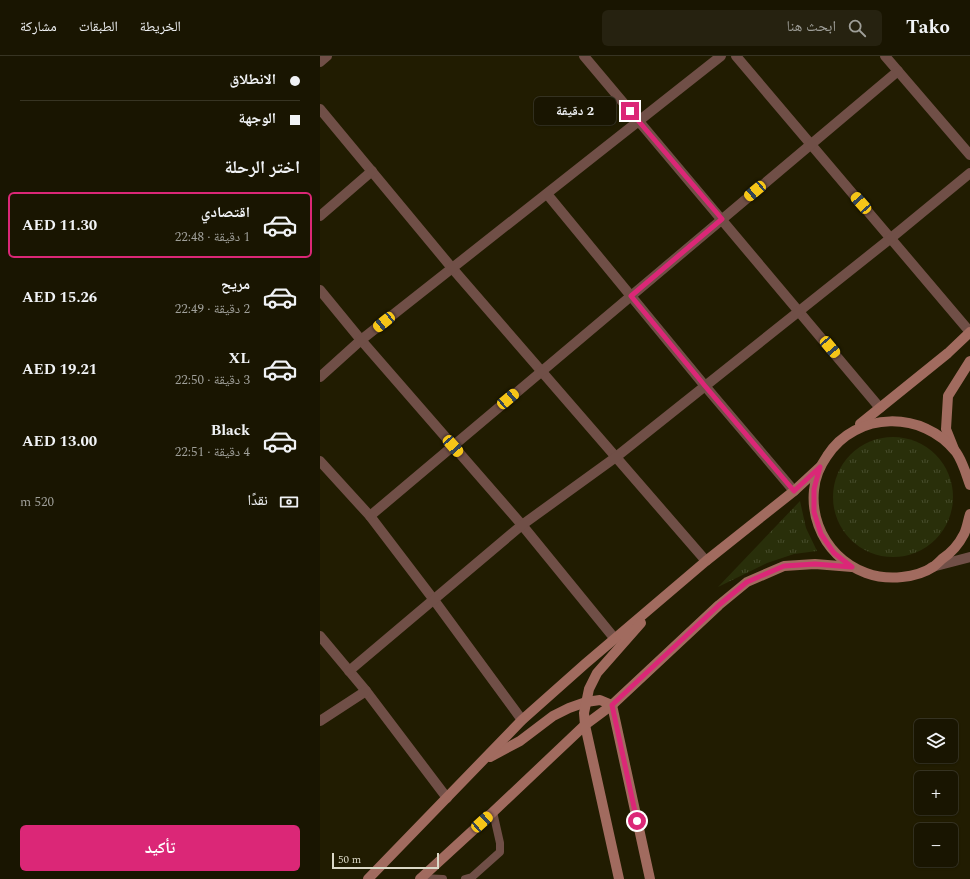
<!DOCTYPE html>
<html lang="ar">
<meta charset="utf-8">
<style>
body{margin:0;font-family:Spectral,"Noto Naskh Arabic",serif;background:#262210;color:#f1f3f6;direction:rtl;height:100vh;display:flex;flex-direction:column;font-size:15px;white-space:nowrap}
*{box-sizing:border-box;margin:0}
p{font-size:13px;color:#9f9f99}
.icon{flex:none;width:22px;height:22px;fill:none;stroke:currentColor;stroke-width:2;stroke-linecap:round;stroke-linejoin:round}
.map{position:relative;flex:1;overflow:hidden;direction:ltr}
.details{display:flex;flex-direction:column;background:#191501;width:320px}
.details>*{flex:none}
.top-card{display:grid;align-content:center;height:88px;padding:0 20px;background:#191501}
.tools{position:absolute;left:594px;top:663px;display:grid;gap:8px}
.tools a{display:grid;place-items:center;width:44px;height:44px;border-radius:6px;background:#191501;box-shadow:0 1px 3px #0004,0 0 0 1px #373423;font-size:20px}
.scale{position:absolute;left:12px;bottom:10px;width:107px;box-sizing:border-box;padding-left:4px;border:2px solid #dbd8c7;border-top:0;font-size:11px;line-height:14px;white-space:nowrap;color:#dbd8c7;-webkit-text-stroke:3px #211c01;paint-order:stroke}
.end{position:absolute;width:18px;height:18px;margin:-9px;border:5px solid #db2777;background:#fff;box-shadow:0 0 0 2px #fff}
.from{border-radius:50%}
.bubble{position:absolute;height:28px;border-radius:6px;background:#191501;box-shadow:0 1px 3px #0004,0 0 0 1px #373423;font-size:13px;font-weight:700;line-height:28px;text-align:center;direction:rtl}
.car{position:absolute;width:12px;height:24px;margin:-12px -6px;border-radius:5px;box-shadow:0 0 3px 1px #0007;background:linear-gradient(#f5c518 24%,#345 0 40%,#f5c518 0 76%,#345 0 86%,#f5c518 0)}
.top-card b{display:flex;align-items:center;gap:14px;height:38px;font-size:15px}
.top-card b+b{border-top:1px solid #373423}
.top-card i{width:10px;height:10px;background:#f1f3f6}
ul{padding:0;list-style:none}
li{display:flex;align-items:center;gap:12px;height:66px;margin:0 8px 6px;padding:0 12px;border:2px solid transparent;border-radius:6px}
li div{flex:1}
li b{display:block;font-size:15px}
li em{font-style:normal;font-weight:700}
li.on{border-color:#db2777}
li>.icon{width:36px;height:36px;stroke-width:1.5}
h2{padding:0 20px;font-size:18px;line-height:48px}
.pay{display:flex;align-items:center;gap:10px;height:44px;padding:0 20px;font-size:15px}
.pay p{margin-inline-start:auto}
.primary-button{display:flex;gap:8px;margin-top:auto;padding:8px 20px}
.primary-button a{flex:1;height:46px;border-radius:6px;background:#db2777;color:#fff;font-size:16px;font-weight:700;line-height:46px;text-align:center}
header{display:flex;align-items:center;gap:24px;box-sizing:border-box;height:56px;padding:0 20px;background:#191501;border-bottom:1px solid #373423}
header strong{font-size:19px}
nav{display:flex;gap:22px;margin-inline-start:auto;font-size:14px}
.search{width:280px;height:36px;background:#262210;display:flex;align-items:center;gap:10px;box-sizing:border-box;padding:0 14px;border-radius:6px;color:#9f9f99;font-size:15px}
main{display:flex;flex:1;min-height:0}
.map>svg:first-child{display:block}
</style>
<header>
<strong>Tako</strong>
<div class="search"><svg class="icon" aria-label="search" viewBox="0 0 24 24"><circle cx="10" cy="10" r="6"/><path d="M15 15l6 6"/></svg>ابحث هنا</div>
<nav><a>الخريطة</a><a>الطبقات</a><a>مشاركة</a></nav>
</header>
<main>
<div class="map">
<svg width="650" height="823" viewBox="0 0 650 823">
<defs>
<pattern id="grass-tufts" width="24" height="20" patternUnits="userSpaceOnUse"><rect width="24" height="20" fill="#292f0a"/><path d="M3 7l-1-3M5 7V3M7 7l1-3M15 17l-1-3M17 17v-4M19 17l1-3" fill="none" stroke="#474c2c"/></pattern>
</defs>
<rect width="100%" height="100%" fill="#211c01"/>
<g fill="url(#grass-tufts)">
<circle cx="573" cy="441" r="60"/>
<polygon points="480,445 486,472 497,495 474,498 447,507 398,531"/>
</g>
<g fill="none" stroke-linecap="round" stroke-linejoin="round">
<g stroke="#704f47" stroke-width="8">
<polyline points="100,822 123,823"/>
<polyline points="145,823 152,821 180,796 180,787 173,756"/>
</g>
<g stroke="#704f47" stroke-width="10">
<polyline points="264,0 560,352"/>
<polyline points="416,0 650,276"/>
<polyline points="565,0 650,99"/>
<polyline points="0,6 7,0"/>
<polyline points="0,53 132,212 386,505"/>
<polyline points="227,138 385,330 474,435"/>
<polyline points="0,160 52,115"/>
<polyline points="0,234 41,284 202,469 295,583"/>
<polyline points="0,321 41,284 401,0"/>
<polyline points="0,405 50,460 114,544 202,664"/>
<polyline points="50,460 578,15"/>
<polyline points="0,580 46,635 127,742"/>
<polyline points="29,615 202,469 296,401 571,182 650,117"/>
<polyline points="0,665 46,635"/>
</g>
<polyline stroke="#704f47" stroke-width="10" points="612,511 650,501"/>
<g stroke="#a16b5f" stroke-width="10">
<polyline points="540,368 628,297 650,276"/>
<polyline points="634,393 626,373 628,340 650,305"/>
<path d="M650,429C646,418 643,406 636,396C603,354 536,355 507,400C500,410 495,422 494,434C489,484 531,527 582,521C592,520 604,517 613,511C616,509 619,506 622,503C631,497 639,488 644,478C647,472 648,464 650,458"/>
<polyline points="170,701 200,685 233,660 249,652 266,646 280,644 292,649 330,823"/>
<polyline points="48,823 202,664 265,608 386,505 474,435 500,411"/>
<polyline points="100,823 173,756 265,669 292,649 399,549 427,526 464,510 495,508 532,511"/>
<polyline points="299,823 265,669 264,657 269,633 277,617 321,567"/>
</g>
</g>
<g fill="none" stroke-linecap="round" stroke-linejoin="round">
<polyline stroke="#db2777" stroke-width="5" points="310,55 402,163 311,240 385,330 474,435 500,411 494,433 494,456 501,478 514,497 532,511 495,508 464,510 427,526 399,549 292,649 317,765"/>
</g>
</svg>
<div class="tools">
<a><svg class="icon" aria-label="layers" viewBox="0 0 24 24"><path d="M12 4l9 5-9 5-9-5zM3 14l9 5 9-5"/></svg></a>
<a>+</a>
<a>−</a>
</div>
<div class="scale">50 m</div>
<i class="end from" style="left:317px;top:765px"></i>
<i class="end" style="left:310px;top:55px"></i>
<div class="bubble" style="left:214px;top:41px;width:82px">2 دقيقة</div>
<i class="car" style="left:435px;top:135px;rotate:230deg"></i>
<i class="car" style="left:541px;top:147px;rotate:319deg"></i>
<i class="car" style="left:64px;top:266px;rotate:231deg"></i>
<i class="car" style="left:510px;top:291px;rotate:140deg"></i>
<i class="car" style="left:188px;top:343px;rotate:50deg"></i>
<i class="car" style="left:133px;top:390px;rotate:139deg"></i>
<i class="car" style="left:162px;top:766px;rotate:48deg"></i>
</div>
<section class="details">
<div class="top-card">
<b><i class="from"></i>الانطلاق</b>
<b><i></i>الوجهة</b>
</div>
<h2>اختر الرحلة</h2>
<ul>
<li class="on"><svg class="icon" aria-label="car" viewBox="0 0 24 24"><path d="M5 17H2v-5l4-1 3-4h7l3 4 3 1v5h-3M9 17h6M6 11h13"/><circle cx="7" cy="17" r="2"/><circle cx="17" cy="17" r="2"/></svg><div><b>اقتصادي</b><p>1 دقيقة · 22:48</p></div><em>AED 11.30</em></li>
<li><svg class="icon" aria-label="car" viewBox="0 0 24 24"><path d="M5 17H2v-5l4-1 3-4h7l3 4 3 1v5h-3M9 17h6M6 11h13"/><circle cx="7" cy="17" r="2"/><circle cx="17" cy="17" r="2"/></svg><div><b>مريح</b><p>2 دقيقة · 22:49</p></div><em>AED 15.26</em></li>
<li><svg class="icon" aria-label="car" viewBox="0 0 24 24"><path d="M5 17H2v-5l4-1 3-4h7l3 4 3 1v5h-3M9 17h6M6 11h13"/><circle cx="7" cy="17" r="2"/><circle cx="17" cy="17" r="2"/></svg><div><b>XL</b><p>3 دقيقة · 22:50</p></div><em>AED 19.21</em></li>
<li><svg class="icon" aria-label="car" viewBox="0 0 24 24"><path d="M5 17H2v-5l4-1 3-4h7l3 4 3 1v5h-3M9 17h6M6 11h13"/><circle cx="7" cy="17" r="2"/><circle cx="17" cy="17" r="2"/></svg><div><b>Black</b><p>4 دقيقة · 22:51</p></div><em>AED 13.00</em></li>
</ul>
<div class="pay"><svg class="icon" aria-label="cash" viewBox="0 0 24 24"><path d="M3 7h18v10H3z"/><circle cx="12" cy="12" r="2"/></svg>نقدًا<p>520 m</p></div>
<div class="primary-button"><a>تأكيد</a></div>
</section>
</main>
